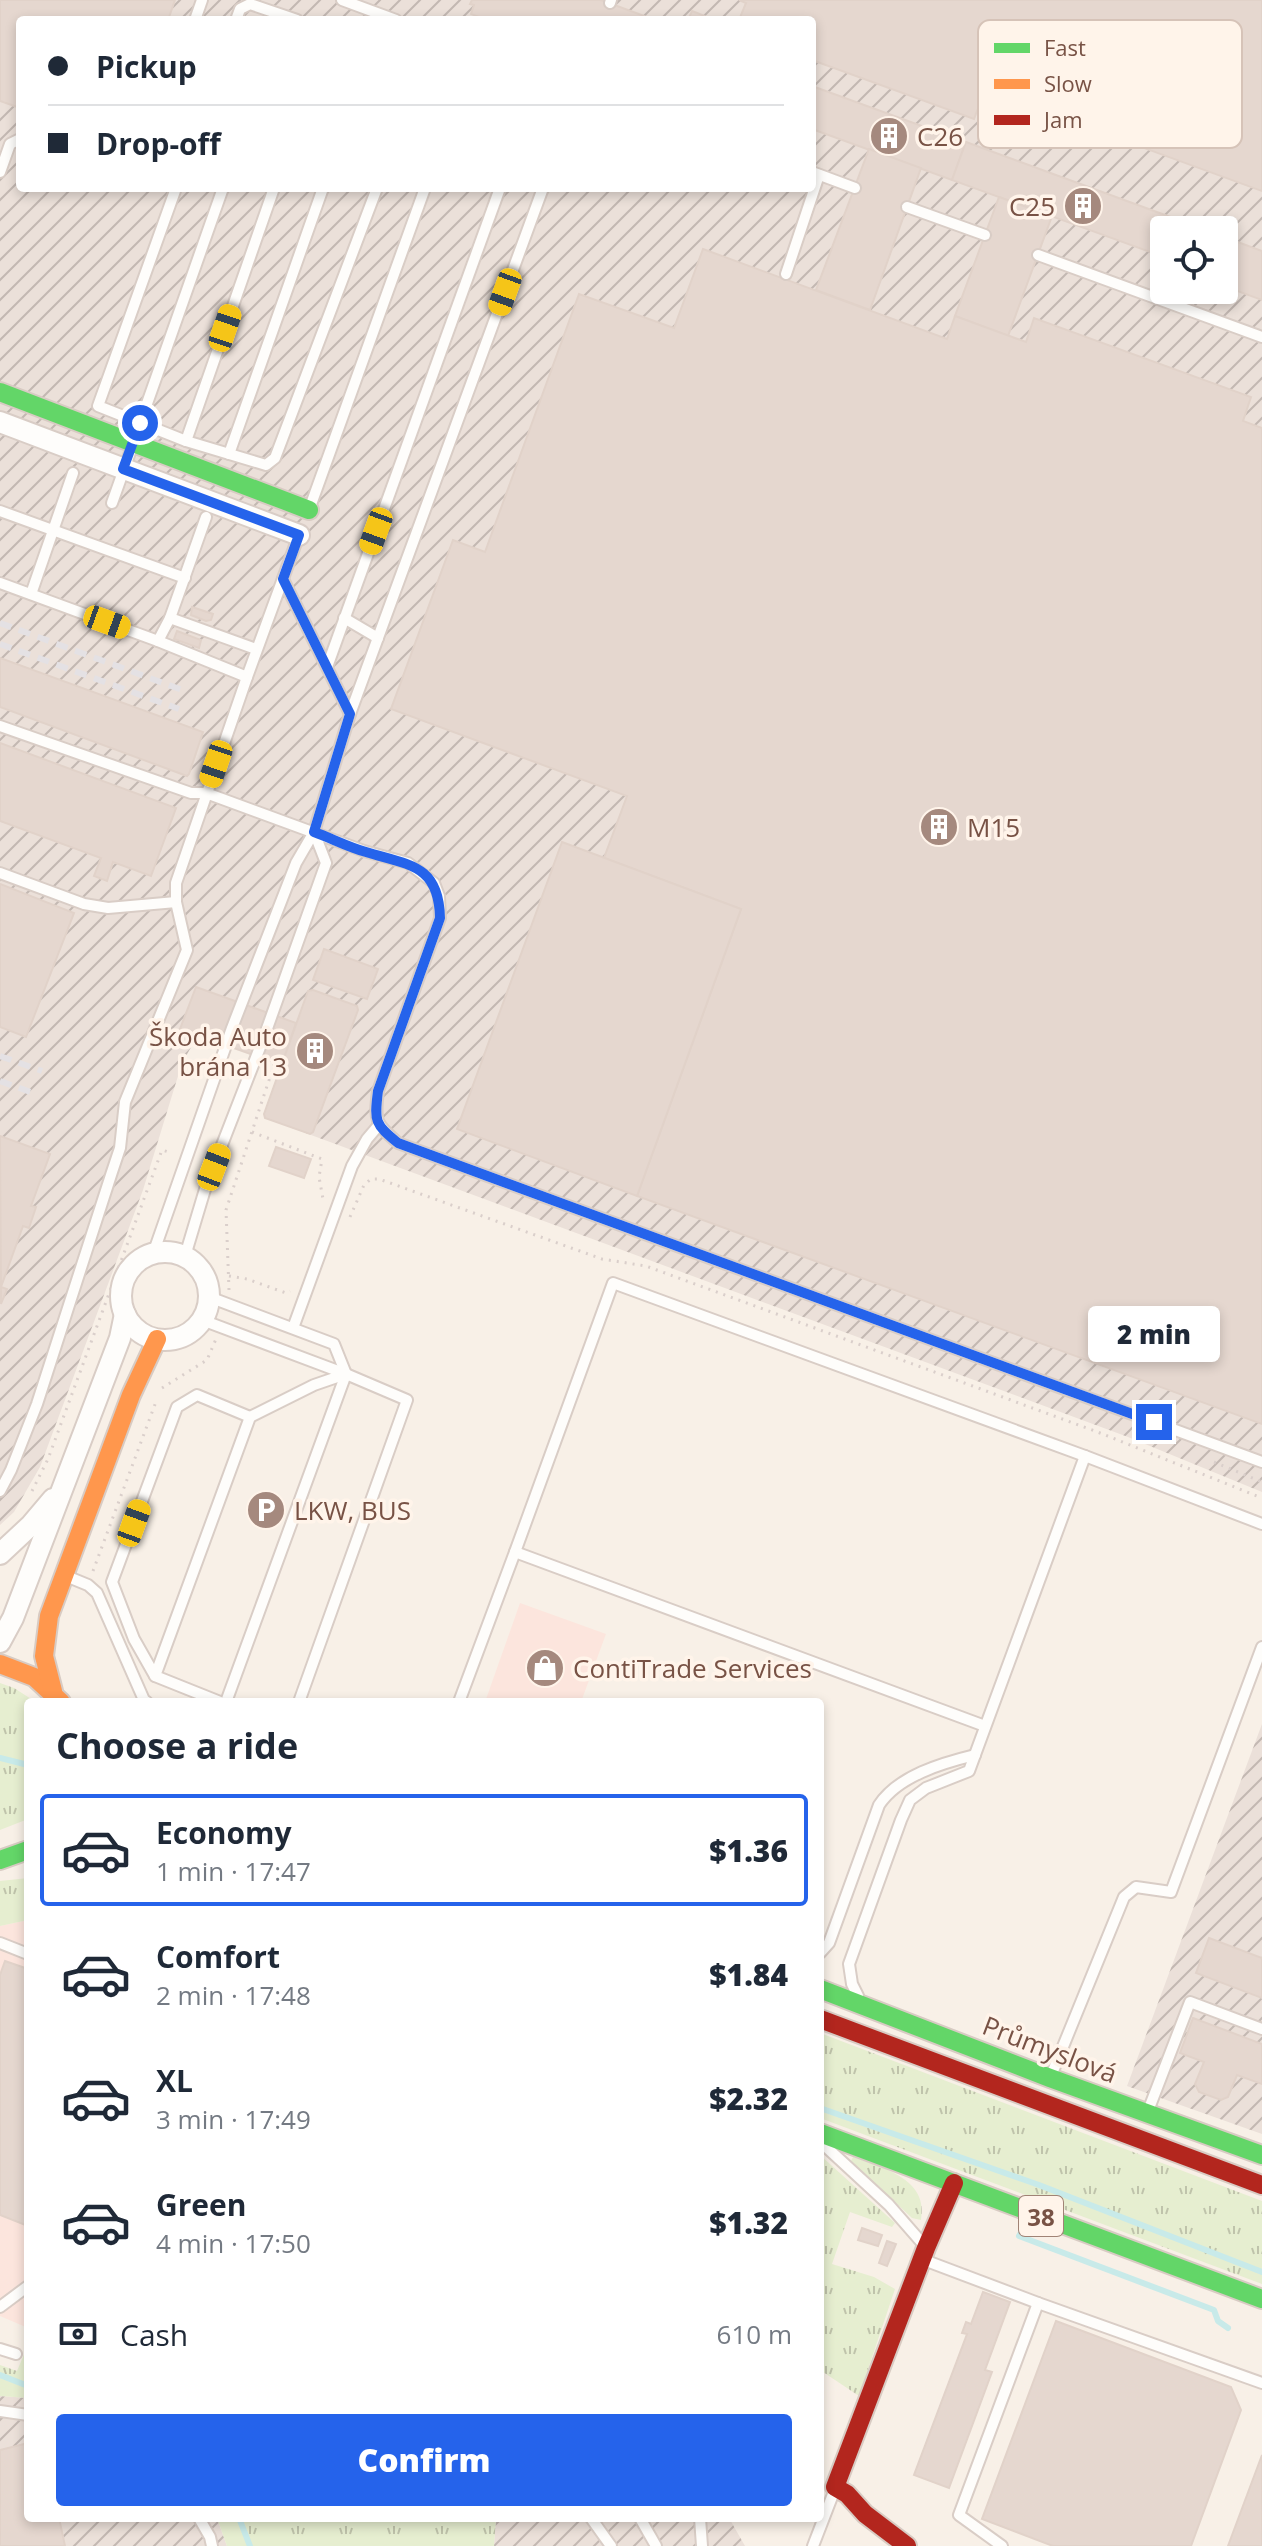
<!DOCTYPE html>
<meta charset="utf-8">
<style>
body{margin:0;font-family:"Open Sans",sans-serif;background:#f6f6f7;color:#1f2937;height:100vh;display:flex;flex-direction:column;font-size:30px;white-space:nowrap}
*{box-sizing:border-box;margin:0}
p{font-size:26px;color:#747a83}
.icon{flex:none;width:44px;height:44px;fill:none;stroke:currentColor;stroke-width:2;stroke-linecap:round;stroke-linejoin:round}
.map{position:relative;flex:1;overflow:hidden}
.panel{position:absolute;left:24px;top:1698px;width:800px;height:824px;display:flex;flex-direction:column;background:#fff;border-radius:8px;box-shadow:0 4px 12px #0003}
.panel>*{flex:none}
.top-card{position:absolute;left:16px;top:16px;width:800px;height:176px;border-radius:8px;box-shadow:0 4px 12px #0003;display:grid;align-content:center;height:176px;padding:0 32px;background:#fff}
.controls{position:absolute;left:1150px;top:216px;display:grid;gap:16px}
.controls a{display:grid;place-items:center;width:88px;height:88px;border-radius:8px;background:#fff;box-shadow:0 4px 12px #0003;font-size:40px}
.end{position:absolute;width:36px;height:36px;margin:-18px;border:10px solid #2563eb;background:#fff;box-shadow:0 0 0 4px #fff}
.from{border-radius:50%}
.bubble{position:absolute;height:56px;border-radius:8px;background:#fff;box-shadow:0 4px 12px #0003;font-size:26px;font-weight:800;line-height:56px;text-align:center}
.car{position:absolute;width:24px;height:48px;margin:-24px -12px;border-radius:10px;box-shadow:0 0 6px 2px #0007;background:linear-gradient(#f5c518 24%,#345 0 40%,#f5c518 0 76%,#345 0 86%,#f5c518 0)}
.top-card b{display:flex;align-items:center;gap:28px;height:76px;font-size:30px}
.top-card b+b{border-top:2px solid #e0e1e3}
.top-card i{width:20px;height:20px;background:#1f2937}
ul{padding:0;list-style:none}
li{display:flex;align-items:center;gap:24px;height:112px;margin:0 16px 12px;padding:0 16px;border:4px solid transparent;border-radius:8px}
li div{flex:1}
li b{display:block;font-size:30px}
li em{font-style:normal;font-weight:800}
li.on{border-color:#2563eb}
li>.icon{width:72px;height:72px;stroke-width:1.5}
h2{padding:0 32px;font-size:36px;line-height:96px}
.pay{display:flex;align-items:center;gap:20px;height:88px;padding:0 32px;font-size:30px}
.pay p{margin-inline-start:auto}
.button{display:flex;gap:16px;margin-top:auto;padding:16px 32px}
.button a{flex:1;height:92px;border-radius:8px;background:#2563eb;color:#fff;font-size:32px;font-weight:800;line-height:92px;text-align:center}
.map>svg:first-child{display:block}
</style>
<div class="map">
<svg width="1262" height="2546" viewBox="0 0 1262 2546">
<defs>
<pattern id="industrial-furrows" width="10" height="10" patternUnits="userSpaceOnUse" patternTransform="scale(2)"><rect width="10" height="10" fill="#ebe0d9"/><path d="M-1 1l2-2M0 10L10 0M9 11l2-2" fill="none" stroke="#c3b8b2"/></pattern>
<pattern id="grass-tufts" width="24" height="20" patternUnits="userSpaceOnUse" patternTransform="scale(2)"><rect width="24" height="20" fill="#e6eed0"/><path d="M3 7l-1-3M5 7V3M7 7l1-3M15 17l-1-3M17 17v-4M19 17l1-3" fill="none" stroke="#bfc3ab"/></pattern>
</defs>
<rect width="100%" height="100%" fill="#f8f0e7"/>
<g fill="#fce5dd">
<polygon points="520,1603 606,1634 581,1702 485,1702"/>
<polygon points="28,1920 28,2328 0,2316 0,1926"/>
</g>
<g fill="url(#industrial-furrows)" fill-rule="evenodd">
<path d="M0,0H1262V1492L1128,1437L265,1118L264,1114L281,1065L198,1035L182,1063L143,1190L40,1467L14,1512L0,1525ZM20,20H812V188H20ZM1164,230H1224V290H1164Z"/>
<polygon points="1262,1724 1262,2134 1127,2086"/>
<polygon points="0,2396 28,2398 28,2518 217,2518 227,2546 0,2546"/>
<polygon points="496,2518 729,2518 745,2546 494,2546"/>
</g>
<g fill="url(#grass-tufts)">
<polygon points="0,1683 14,1688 36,1702 28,1702 28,1819 0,1830"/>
<polygon points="28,1878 28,1920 0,1926 0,1881"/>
<polygon points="820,2033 1262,2201 1262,2284 820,2118"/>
<polygon points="820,2155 895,2223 892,2227 850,2212 832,2264 874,2277 895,2289 859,2396 820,2370"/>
<path d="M853,2157C882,2168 929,2178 921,2220L912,2218L851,2161Z"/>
<polygon points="28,2345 28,2398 0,2396 0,2365 17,2371"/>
<polygon points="217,2518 496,2518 494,2546 227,2546"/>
</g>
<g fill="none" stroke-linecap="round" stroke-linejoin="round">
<g stroke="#c8eae9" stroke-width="6">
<polyline points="0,1758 28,1765"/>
<polyline points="820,2108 1039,2185 1262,2272"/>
<polyline points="1023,2229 1019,2236 1214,2310 1218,2321 1228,2328"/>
<polyline points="0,2375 28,2386"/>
<polyline points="239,2518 250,2546"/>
</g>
</g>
<g fill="#e5d7cf" stroke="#e1d2c9" stroke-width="2">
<polygon points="0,0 175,0 168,20 20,20 20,108 0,101"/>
<polygon points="472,0 601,0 655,20 487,20 471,14 474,5 470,4"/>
<polygon points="739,0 1262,0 1262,191 985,90 974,119 812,60 812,20 739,20 746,3"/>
<polygon points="692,11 705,16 704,20 688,20"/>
<polygon points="812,86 966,142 952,180 812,129"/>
<polygon points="966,142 1206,230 1164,230 1164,257 952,180"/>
<polygon points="869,149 921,168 870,310 816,290"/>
<polygon points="999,197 1052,216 1008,336 955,316"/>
<polygon points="1227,238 1262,251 1262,300 1224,286 1224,247"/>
<polygon points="703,249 947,339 955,316 1026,342 1034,318 1251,397 1243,421 1262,428 1262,1424 637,1196 741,909 604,858 627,796 391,709 453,540 485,552 579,294 674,328"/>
<polygon points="192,607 213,614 211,620 206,621 191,615"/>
<polygon points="177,631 201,640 199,648 174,639"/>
<polygon points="0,658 203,732 189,774 187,776 0,707"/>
<polygon points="0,743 176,808 151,876 113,862 107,881 94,876 101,858 0,821"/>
<polygon points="562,842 741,909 637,1196 457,1129"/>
<polygon points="0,884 74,913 26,1037 0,1027"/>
<polygon points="324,949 378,969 367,999 313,980"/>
<polygon points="196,987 296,1023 282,1065 180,1029"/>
<polygon points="313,990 357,1006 358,1010 313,1132 310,1134 265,1118 264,1114 308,991"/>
<polygon points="0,1136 50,1154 31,1206 36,1207 29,1228 23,1226 1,1287 7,1289 1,1304"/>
<polygon points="276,1147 311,1159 304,1178 269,1166"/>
<polygon points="1209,1938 1262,1958 1262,1998 1196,1973"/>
<polygon points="5,1961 28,1969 28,2226 0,2215 0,1975"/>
<polygon points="1193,2018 1262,2044 1262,2084 1237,2075 1228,2097 1221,2100 1199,2092 1195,2084 1204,2062 1180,2053"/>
<polygon points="862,2228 882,2235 878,2246 858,2240"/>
<polygon points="887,2241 896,2244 887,2266 879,2263"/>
<polygon points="983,2292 1010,2302 985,2370 992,2372 949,2488 914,2475 967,2334 962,2333 966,2322 971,2324"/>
<polygon points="1056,2321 1231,2387 1241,2410 1191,2546 1053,2546 982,2519"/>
<polygon points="28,2443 28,2518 59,2518 65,2546 0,2546 0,2450"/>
<polygon points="1262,2455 1262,2546 1228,2546"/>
</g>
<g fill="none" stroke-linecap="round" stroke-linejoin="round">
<g stroke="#d9cdc6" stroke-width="14">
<g id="lane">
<polyline points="342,0 396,20"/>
<polyline points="610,3 611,0"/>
<polyline points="195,20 202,0"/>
<polyline points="236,20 240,9 250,4 297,20"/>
<polyline points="0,172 10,144 20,139"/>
<polyline points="812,172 855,188"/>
<polyline points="176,188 98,406 186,441 266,465 275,458 377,188"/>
<polyline points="907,207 985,235"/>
<polyline points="1038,255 1262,337"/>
<polyline points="786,274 819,175"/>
<polyline points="138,429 223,188"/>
<polyline points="186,441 274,188"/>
<polyline points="229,454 323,188"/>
<polyline points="112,503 133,444"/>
<polyline points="309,510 425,188"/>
<polyline points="0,511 185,578"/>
<polyline points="283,579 350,714"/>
<polyline points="0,583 158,641 247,677"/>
<polyline points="31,594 73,473"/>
<polyline points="170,618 256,649"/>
<polyline points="344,618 378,638"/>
<polyline points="158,641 170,618 206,517"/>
<polyline points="327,667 500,188"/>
<path d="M0,726L191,793H206L364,851L408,863L434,883L439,896L440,918L378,1091C374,1122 376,1124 398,1143L1262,1462"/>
<polyline points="0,873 84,904 108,908 176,902"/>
<polyline points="153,1254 232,1028 296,863 314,832 350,714 543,188"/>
<polyline points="185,1256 206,1186 264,1037 326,863 314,832"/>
<polyline points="209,1297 334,1344 346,1374"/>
<polyline points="202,1320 346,1374"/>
<polyline points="293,1328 352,1166 367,1139 378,1126"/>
<polyline points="0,1491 11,1470 37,1404 111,1175 120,1148 125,1102 187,950 176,902 176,883 247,677 300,532"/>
<polyline points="515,1552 613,1283 1085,1456"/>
<polyline points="66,1576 88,1585 97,1593 144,1700 147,1702"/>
<polyline points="155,1676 134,1639 112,1582 177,1407 197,1395 250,1417"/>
<polyline points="220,1702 155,1676 250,1417 314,1385 346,1374"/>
<polyline points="226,1702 346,1374 407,1400 299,1702"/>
<polyline points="459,1702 515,1552 985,1726"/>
<polyline points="0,1943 28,1954"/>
<path d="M820,1953L829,1943L879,1805C898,1776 942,1763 975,1755"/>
<polyline points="858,1996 852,1984 849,1964 901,1820 910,1800 926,1788 969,1771 1085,1456 1262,1524"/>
<polyline points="1051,2076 1124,1897 1136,1887 1171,1892 1262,1647"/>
<polyline points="1148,2111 1190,2002 1262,2029"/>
<polyline points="824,2145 889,2205 923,2244"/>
<polyline points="924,2260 1038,2303"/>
<polyline points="0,2307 28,2286"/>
<polyline points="0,2349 16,2354"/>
<polyline points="0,2411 28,2415"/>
<polyline points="199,2518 210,2537 212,2546"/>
<polyline points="591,2518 611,2546"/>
<polyline points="640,2518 656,2546"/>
<polyline points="700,2518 702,2546"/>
<polyline points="813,2546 835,2489"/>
<polyline points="1002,2546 959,2515 1038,2303 1262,2383"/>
</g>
</g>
<g stroke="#d9cdc6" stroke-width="24">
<g id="street">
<polyline points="0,422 299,535"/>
<circle cx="165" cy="1296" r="44"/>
<polyline points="0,1554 31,1525 53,1499"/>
<polyline points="0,1642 13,1618 120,1338 125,1314"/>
</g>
</g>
<g stroke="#d8cbc3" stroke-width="22">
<g id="fast">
<polyline points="0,392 309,510"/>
<polyline points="0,1860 28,1850"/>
<polyline points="820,1989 1050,2078 1262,2155"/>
<polyline points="820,2133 1262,2299"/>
</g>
</g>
<g stroke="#d8cbc3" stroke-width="22">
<g id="slow">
<polyline points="0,1664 34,1677 61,1702"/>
<polyline points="53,1691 44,1656 49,1616 131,1395 157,1339"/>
</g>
</g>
<g stroke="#d8cbc3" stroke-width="22">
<g id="jam">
<polyline points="820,2019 1262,2185"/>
<polyline points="907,2546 865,2514 847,2494 835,2487 926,2248 954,2183"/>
</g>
</g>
<g stroke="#dacfcb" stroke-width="3" stroke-dasharray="2 6" stroke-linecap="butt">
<polyline points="252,1132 322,1159 319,1177 323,1199"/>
<polyline points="350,1217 364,1185 371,1179 379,1179 602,1259 646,1266 1095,1431 1262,1498"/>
<polyline points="229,1276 247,1279 286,1293 290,1291"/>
<polyline points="229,1290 226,1210 275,1062"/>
<polyline points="162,1388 207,1360 216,1339"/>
<polyline points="1214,1462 1262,1482"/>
<polyline points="32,1491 48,1459 162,1150 172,1153"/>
<polyline points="93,1571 157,1399"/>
</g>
<use href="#lane" stroke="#fefdfb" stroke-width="10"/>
<use href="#street" stroke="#fefdfb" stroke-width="20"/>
<use href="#fast" stroke="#63d668" stroke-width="18"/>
<use href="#slow" stroke="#ff974d" stroke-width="18"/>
<use href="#jam" stroke="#b3261e" stroke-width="18"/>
<g stroke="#e4e1e4" stroke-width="6" stroke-dasharray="12 8" stroke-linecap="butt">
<polyline points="0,623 185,691"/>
<polyline points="0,644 179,709"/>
<polyline points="0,1056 42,1071"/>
<polyline points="0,1081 36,1094"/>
</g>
</g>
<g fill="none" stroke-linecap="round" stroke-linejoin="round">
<path stroke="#2563eb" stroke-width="10" d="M140,423L123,469L299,535L283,579L350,714L314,832C331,838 348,847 366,852C408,865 439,864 440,918L378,1091C374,1122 375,1124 398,1143L1154,1422"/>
</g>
<defs>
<g id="building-disc" transform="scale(2)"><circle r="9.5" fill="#a5897e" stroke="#fff4ea"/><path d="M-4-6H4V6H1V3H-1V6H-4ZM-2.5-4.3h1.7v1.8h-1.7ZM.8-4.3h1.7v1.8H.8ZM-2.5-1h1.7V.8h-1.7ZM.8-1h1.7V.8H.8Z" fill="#fff"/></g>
<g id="parking-disc" transform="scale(2)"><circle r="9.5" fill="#a5897e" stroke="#fff4ea"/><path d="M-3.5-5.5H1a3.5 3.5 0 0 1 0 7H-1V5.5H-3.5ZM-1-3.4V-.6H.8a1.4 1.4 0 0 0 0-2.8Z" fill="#fff"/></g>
<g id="shop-disc" transform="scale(2)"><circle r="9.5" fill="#a5897e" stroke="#fff4ea"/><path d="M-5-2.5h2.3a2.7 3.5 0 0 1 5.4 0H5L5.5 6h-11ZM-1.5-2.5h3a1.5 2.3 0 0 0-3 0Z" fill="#fff"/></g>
</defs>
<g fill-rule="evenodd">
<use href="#building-disc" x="889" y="136"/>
<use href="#building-disc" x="1083" y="206"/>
<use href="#building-disc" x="939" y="827"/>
<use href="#building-disc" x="315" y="1051"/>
<use href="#parking-disc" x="266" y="1510"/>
<use href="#shop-disc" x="545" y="1668"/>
</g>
<g text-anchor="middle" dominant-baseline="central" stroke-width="7" stroke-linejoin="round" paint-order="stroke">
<rect fill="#fff4ea" stroke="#a08376" stroke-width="2" x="1019" y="2196" width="44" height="40" rx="6"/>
<g font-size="24" font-weight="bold" fill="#785245">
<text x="1041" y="2216">38</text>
</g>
<g font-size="26" fill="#785245" stroke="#fff4ea" text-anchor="start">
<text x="917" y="136">C26</text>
<text x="1055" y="206" text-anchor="end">C25</text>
<text x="967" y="827">M15</text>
<text x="287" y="1036" text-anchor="end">Škoda Auto<tspan x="287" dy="30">brána 13</tspan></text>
<text x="294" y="1510">LKW, BUS</text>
<text x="573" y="1668">ContiTrade Services</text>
</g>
<g font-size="26" fill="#785245" stroke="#fff4ea">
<text transform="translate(1050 2049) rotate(21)">Průmyslová</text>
</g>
</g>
<rect x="978" y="20" width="264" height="128" rx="12" fill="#fff4ea" stroke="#d6c3b8" stroke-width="2"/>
<rect x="994" y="43" width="36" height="10" fill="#63d668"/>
<rect x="994" y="79" width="36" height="10" fill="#ff974d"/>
<rect x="994" y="115" width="36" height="10" fill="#b3261e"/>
<g font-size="22" fill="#785245">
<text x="1044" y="56">Fast</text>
<text x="1044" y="92">Slow</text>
<text x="1044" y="128">Jam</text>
</g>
</svg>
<div class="controls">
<a><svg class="icon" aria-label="locate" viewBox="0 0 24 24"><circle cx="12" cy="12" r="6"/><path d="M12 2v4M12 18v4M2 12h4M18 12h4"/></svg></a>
</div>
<i class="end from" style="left:140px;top:423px"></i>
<i class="end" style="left:1154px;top:1422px"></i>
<div class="bubble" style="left:1088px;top:1306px;width:132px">2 min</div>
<i class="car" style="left:505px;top:292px;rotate:200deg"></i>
<i class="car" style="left:225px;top:328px;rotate:19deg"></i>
<i class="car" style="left:376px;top:531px;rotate:200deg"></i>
<i class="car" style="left:107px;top:622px;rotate:110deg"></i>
<i class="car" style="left:216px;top:764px;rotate:199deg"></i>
<i class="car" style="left:214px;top:1167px;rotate:21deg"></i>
<i class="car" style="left:134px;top:1523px;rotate:20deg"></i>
<div class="top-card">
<b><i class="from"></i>Pickup</b>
<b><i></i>Drop-off</b>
</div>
<section class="panel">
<h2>Choose a ride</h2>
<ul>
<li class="on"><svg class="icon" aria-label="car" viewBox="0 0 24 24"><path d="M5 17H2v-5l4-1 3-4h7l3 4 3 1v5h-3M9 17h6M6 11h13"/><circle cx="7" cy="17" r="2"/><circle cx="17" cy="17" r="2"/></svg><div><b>Economy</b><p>1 min · 17:47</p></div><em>$1.36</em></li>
<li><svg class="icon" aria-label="car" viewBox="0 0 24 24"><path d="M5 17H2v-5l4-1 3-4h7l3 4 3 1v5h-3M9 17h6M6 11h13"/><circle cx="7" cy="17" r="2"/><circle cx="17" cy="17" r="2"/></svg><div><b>Comfort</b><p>2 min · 17:48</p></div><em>$1.84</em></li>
<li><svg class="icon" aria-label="car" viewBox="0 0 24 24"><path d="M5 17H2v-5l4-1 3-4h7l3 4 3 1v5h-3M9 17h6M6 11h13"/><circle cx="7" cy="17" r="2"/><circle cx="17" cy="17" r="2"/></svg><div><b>XL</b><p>3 min · 17:49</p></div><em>$2.32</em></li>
<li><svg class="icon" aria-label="car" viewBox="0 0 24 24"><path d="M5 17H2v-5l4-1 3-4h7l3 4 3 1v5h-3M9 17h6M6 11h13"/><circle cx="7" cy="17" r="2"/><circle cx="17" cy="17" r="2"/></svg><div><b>Green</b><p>4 min · 17:50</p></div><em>$1.32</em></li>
</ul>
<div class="pay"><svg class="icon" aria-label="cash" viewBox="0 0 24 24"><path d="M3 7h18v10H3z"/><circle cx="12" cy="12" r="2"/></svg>Cash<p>610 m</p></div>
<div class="button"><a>Confirm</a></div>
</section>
</div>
